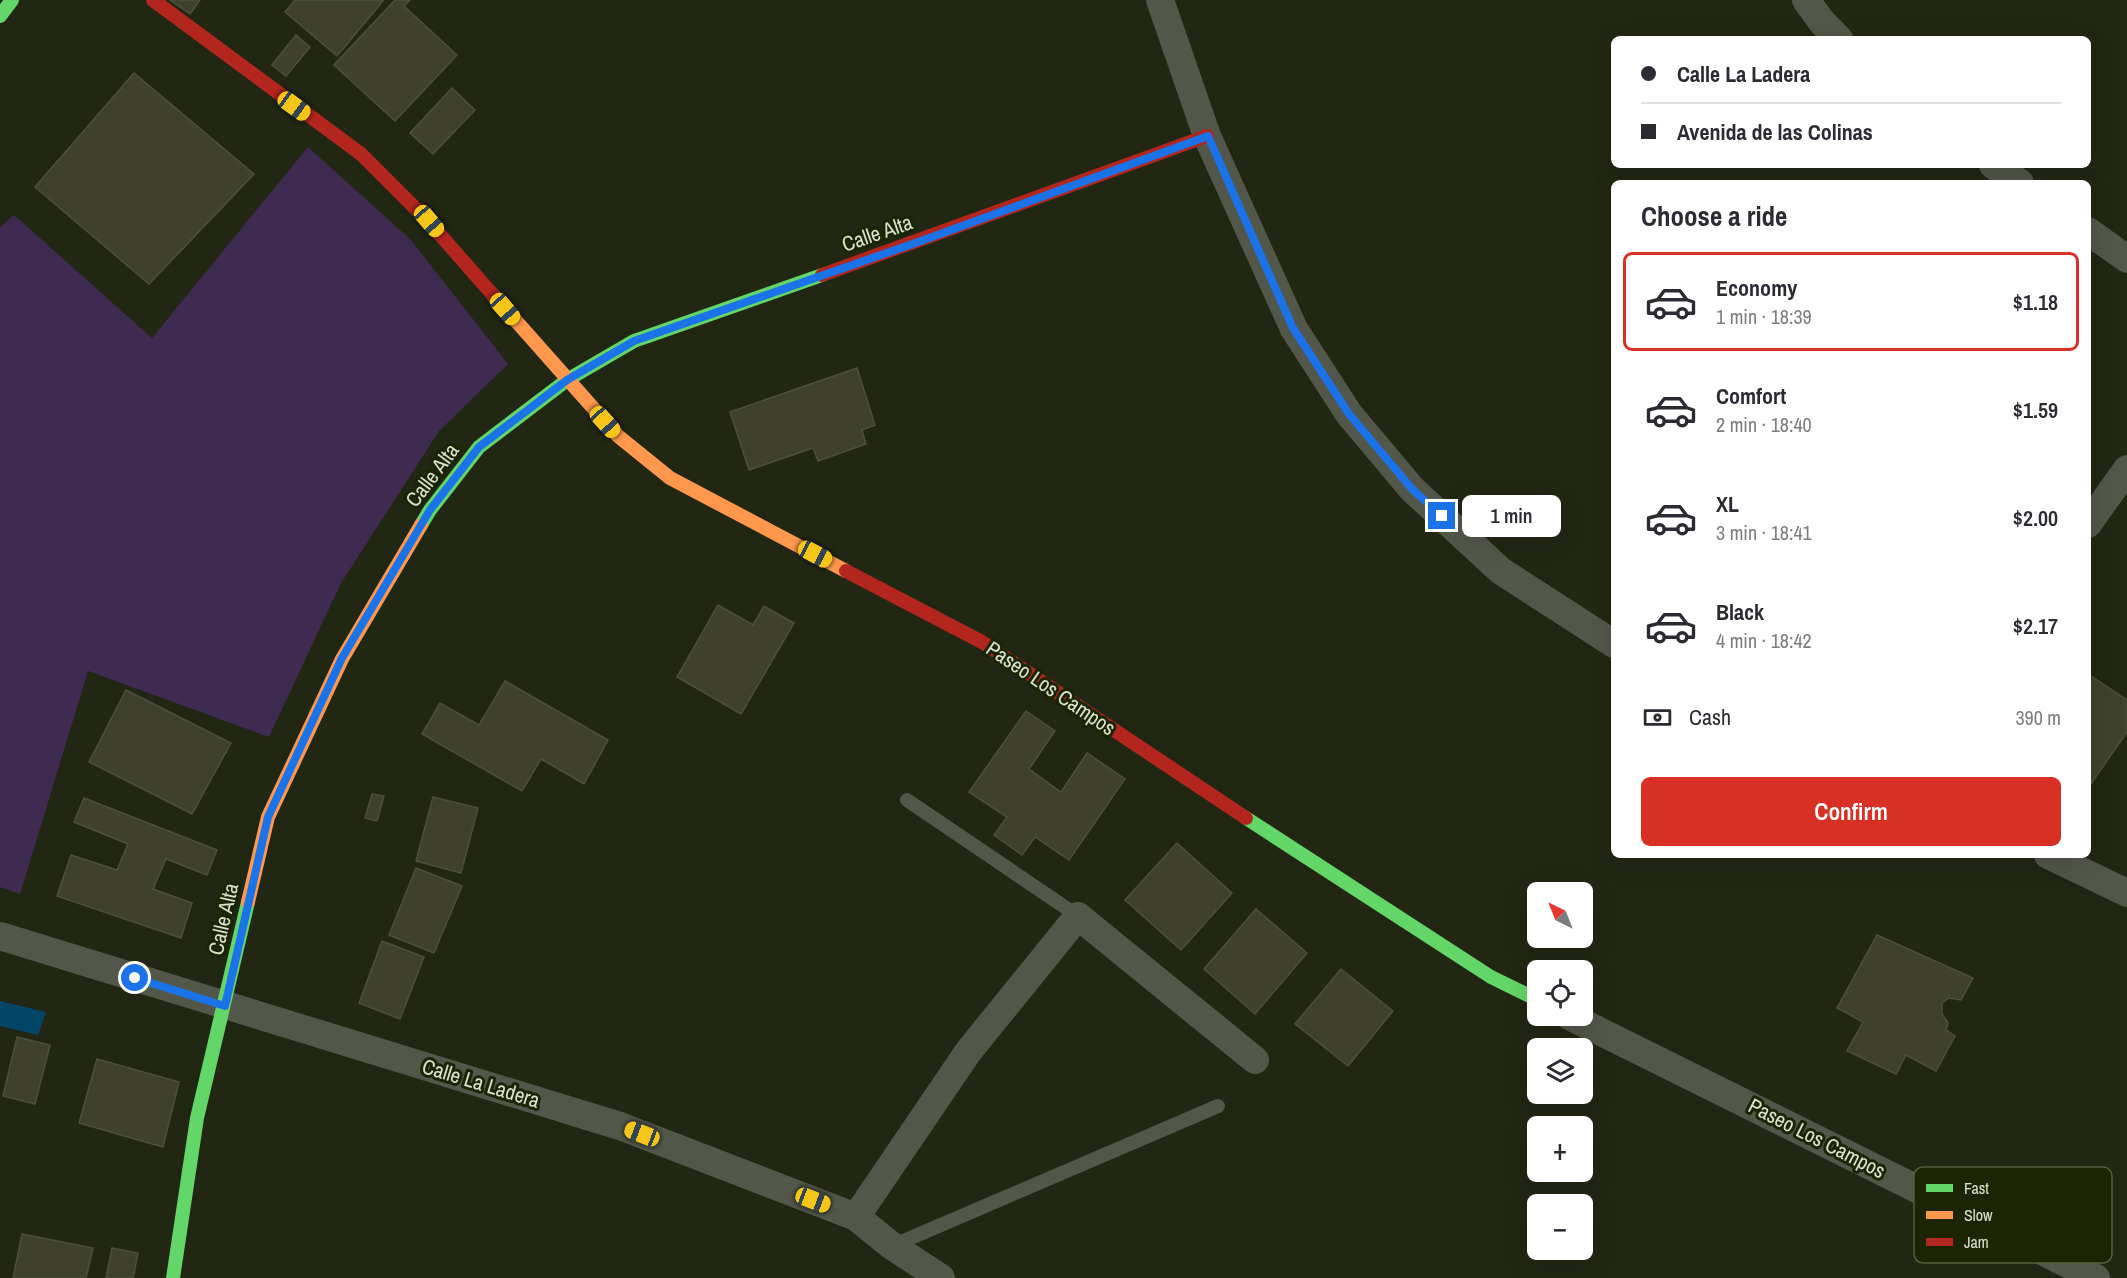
<!DOCTYPE html>
<meta charset="utf-8">
<style>
body{margin:0;font-family:"Archivo Narrow",sans-serif;background:#f7f7f7;color:#2b2b33;height:100vh;display:flex;flex-direction:column;font-size:22px;white-space:nowrap}
*{box-sizing:border-box;margin:0}
p{font-size:20px;color:#7c7c81}
.icon{flex:none;width:33px;height:33px;fill:none;stroke:currentColor;stroke-width:2;stroke-linecap:round;stroke-linejoin:round}
.map{position:relative;flex:1;overflow:hidden}
.side{position:absolute;left:1611px;top:180px;width:480px;height:678px;display:flex;flex-direction:column;background:#fff;border-radius:9px;box-shadow:0 6px 24px #0002}
.side>*{flex:none}
.hud{position:absolute;left:1611px;top:36px;width:480px;height:132px;border-radius:9px;box-shadow:0 6px 24px #0002;display:grid;align-content:center;height:132px;padding:0 30px;background:#fff}
.needle{width:39px;rotate:317deg}
.buttons{position:absolute;left:1527px;top:882px;display:grid;gap:12px}
.buttons a{display:grid;place-items:center;width:66px;height:66px;border-radius:9px;background:#fff;box-shadow:0 6px 24px #0002;font-size:30px}
.end{position:absolute;width:27px;height:27px;margin:-14px;border:8px solid #1a73e8;background:#fff;box-shadow:0 0 0 3px #fff}
.from{border-radius:50%}
.bubble{position:absolute;height:42px;border-radius:9px;background:#fff;box-shadow:0 6px 24px #0002;font-size:20px;font-weight:600;line-height:42px;text-align:center}
.car{position:absolute;width:18px;height:36px;margin:-18px -9px;border-radius:8px;box-shadow:0 0 4px 2px #0007;background:linear-gradient(#f5c518 24%,#345 0 40%,#f5c518 0 76%,#345 0 86%,#f5c518 0)}
.hud b{display:flex;align-items:center;gap:21px;height:57px;font-size:22px}
.hud b+b{border-top:2px solid #e1e1e2}
.hud i{width:15px;height:15px;background:#2b2b33}
ul{padding:0;list-style:none}
li{display:flex;align-items:center;gap:18px;height:99px;margin:0 12px 9px;padding:0 18px;border:3px solid transparent;border-radius:9px}
li div{flex:1}
li b{display:block;font-size:22px}
li em{font-style:normal;font-weight:600}
li.selected{border-color:#d93025}
li>.icon{width:54px;height:54px;stroke-width:1.5}
h2{padding:0 30px;font-size:27px;line-height:72px}
.pay{display:flex;align-items:center;gap:15px;height:66px;padding:0 30px;font-size:22px}
.pay p{margin-inline-start:auto}
.cta{display:flex;gap:12px;margin-top:auto;padding:12px 30px}
.cta a{flex:1;height:69px;border-radius:9px;background:#d93025;color:#fff;font-size:24px;font-weight:600;line-height:69px;text-align:center}
.map>svg:first-child{display:block}
</style>
<div class="map">
<svg width="2127" height="1278" viewBox="0 0 2127 1278">
<rect width="100%" height="100%" fill="#222714"/>
<polygon fill="#3f2b52" points="308,147 411,240 508,364 439,431 341,583 269,737 88,671 20,894 0,887 0,227 14,215 152,338"/>
<polygon fill="#034469" points="0,1001 46,1012 38,1035 0,1026"/>
<g fill="#3f412e" stroke="#4d4f3f" stroke-width="1.5">
<polygon points="170,0 200,0 190,14"/>
<polygon points="295,0 383,0 383,1 337,56 285,12"/>
<polygon points="395,0 410,0 404,6 457,55 395,121 334,65"/>
<polygon points="296,35 310,47 286,76 272,65"/>
<polygon points="134,73 254,174 149,284 35,187"/>
<polygon points="452,88 475,110 433,154 410,133"/>
<polygon points="857,368 875,425 862,430 866,444 818,461 813,448 749,470 730,412"/>
<polygon points="718,605 753,625 764,606 794,623 741,714 677,677"/>
<polygon points="2088,674 2127,700 2127,732 2088,788"/>
<polygon points="505,681 608,740 584,784 541,759 522,791 422,734 440,703 479,725"/>
<polygon points="126,690 231,743 192,814 89,762"/>
<polygon points="1026,711 1055,731 1029,769 1061,792 1087,753 1125,779 1069,860 1035,837 1022,855 994,835 1007,817 969,792"/>
<polygon points="372,794 384,796 377,821 365,818"/>
<polygon points="433,797 478,808 461,873 416,861"/>
<polygon points="84,798 217,850 207,875 166,859 153,889 192,903 181,938 57,896 71,855 117,870 128,844 74,822"/>
<polygon points="1177,843 1232,893 1181,950 1125,900"/>
<polygon points="416,868 462,886 434,953 389,935"/>
<polygon points="1256,909 1307,953 1255,1014 1204,969"/>
<polygon points="1877,935 1973,978 1961,1000 1949,998 1942,1003 1942,1014 1948,1023 1946,1030 1955,1036 1936,1071 1906,1055 1896,1074 1847,1051 1863,1022 1837,1008"/>
<polygon points="382,941 424,957 400,1019 359,1003"/>
<polygon points="1341,969 1393,1011 1348,1066 1295,1024"/>
<polygon points="17,1037 50,1045 35,1104 3,1096"/>
<polygon points="97,1059 179,1082 163,1147 79,1123"/>
<polygon points="22,1234 93,1248 86,1278 13,1278"/>
<polygon points="112,1248 138,1253 133,1278 106,1278"/>
</g>
<g fill="none" stroke-linecap="round" stroke-linejoin="round">
<g stroke="#53574a" stroke-width="14">
<polyline points="907,800 1078,916"/>
<polyline points="892,1246 1218,1106"/>
</g>
<g stroke="#53574a" stroke-width="28">
<polyline points="1160,0 1207,136 1294,329 1349,414 1412,489 1501,571 1614,644"/>
<polyline points="1806,0 1822,22 1839,39"/>
<polyline points="1993,165 2020,183"/>
<polyline points="2088,231 2127,259"/>
<polyline points="2088,524 2127,469"/>
<polyline points="2048,855 2127,893"/>
<polyline points="0,936 620,1126 856,1217 892,1246 941,1278"/>
<polyline points="1569,1016 2096,1278"/>
<polyline points="856,1217 968,1052 1078,916 1255,1060"/>
</g>
<g stroke="#63d668" stroke-width="14">
<polyline points="0,16 12,0"/>
<polyline points="421,525 430,510 479,447 567,380 634,341 822,275"/>
<polyline points="1246,818 1491,977 1538,1000"/>
<polyline points="173,1278 197,1118 248,902"/>
</g>
<g stroke="#ff974d" stroke-width="14">
<polyline points="493,295 618,436 670,478 846,571"/>
<polyline points="248,902 268,817 342,659 421,525"/>
</g>
<g stroke="#b3261e" stroke-width="14">
<polyline points="153,0 361,154 428,221 493,295"/>
<polyline points="822,275 1207,136"/>
<polyline points="846,571 982,642 1246,818"/>
</g>
</g>
<g fill="none" stroke-linecap="round" stroke-linejoin="round">
<polyline stroke="#1a73e8" stroke-width="8" points="135,978 225,1006 268,817 342,658 430,510 479,447 567,380 634,341 921,241 1208,136 1293,328 1349,414 1412,489 1442,516"/>
</g>
<g text-anchor="middle" dominant-baseline="central" stroke-width="6" stroke-linejoin="round" paint-order="stroke">
<g font-size="21" fill="#dae2ce" stroke="#1b2503">
<text transform="translate(877 233) rotate(-19)">Calle Alta</text>
<text transform="translate(432 475) rotate(-53)">Calle Alta</text>
<text transform="translate(1051 688) rotate(34)">Paseo Los Campos</text>
<text transform="translate(223 919) rotate(-77)">Calle Alta</text>
<text transform="translate(481 1083) rotate(17)">Calle La Ladera</text>
<text transform="translate(1817 1138) rotate(27)">Paseo Los Campos</text>
</g>
</g>
<rect x="1914" y="1167" width="198" height="96" rx="9" fill="#1b2503" stroke="#545e40" stroke-width="1.5"/>
<rect x="1926" y="1184" width="27" height="8" fill="#63d668"/>
<rect x="1926" y="1211" width="27" height="8" fill="#ff974d"/>
<rect x="1926" y="1238" width="27" height="8" fill="#b3261e"/>
<g font-size="16" fill="#dae2ce">
<text x="1964" y="1194">Fast</text>
<text x="1964" y="1221">Slow</text>
<text x="1964" y="1248">Jam</text>
</g>
</svg>
<div class="buttons">
<a><svg class="needle" viewBox="-14 -14 28 28"><path d="M0-13l5 13h-10z" fill="#e53935"/><path d="M0 13l5-13h-10z" fill="#7c7c81"/></svg></a>
<a><svg class="icon" aria-label="locate" viewBox="0 0 24 24"><circle cx="12" cy="12" r="6"/><path d="M12 2v4M12 18v4M2 12h4M18 12h4"/></svg></a>
<a><svg class="icon" aria-label="layers" viewBox="0 0 24 24"><path d="M12 4l9 5-9 5-9-5zM3 14l9 5 9-5"/></svg></a>
<a>+</a>
<a>−</a>
</div>
<i class="end from" style="left:135px;top:978px"></i>
<i class="end" style="left:1442px;top:516px"></i>
<div class="bubble" style="left:1462px;top:495px;width:99px">1 min</div>
<i class="car" style="left:294px;top:106px;rotate:126deg"></i>
<i class="car" style="left:429px;top:221px;rotate:139deg"></i>
<i class="car" style="left:505px;top:309px;rotate:139deg"></i>
<i class="car" style="left:605px;top:422px;rotate:138deg"></i>
<i class="car" style="left:815px;top:554px;rotate:118deg"></i>
<i class="car" style="left:642px;top:1134px;rotate:291deg"></i>
<i class="car" style="left:813px;top:1200px;rotate:111deg"></i>
<div class="hud">
<b><i class="from"></i>Calle La Ladera</b>
<b><i></i>Avenida de las Colinas</b>
</div>
<section class="side">
<h2>Choose a ride</h2>
<ul>
<li class="selected"><svg class="icon" aria-label="car" viewBox="0 0 24 24"><path d="M5 17H2v-5l4-1 3-4h7l3 4 3 1v5h-3M9 17h6M6 11h13"/><circle cx="7" cy="17" r="2"/><circle cx="17" cy="17" r="2"/></svg><div><b>Economy</b><p>1 min · 18:39</p></div><em>$1.18</em></li>
<li><svg class="icon" aria-label="car" viewBox="0 0 24 24"><path d="M5 17H2v-5l4-1 3-4h7l3 4 3 1v5h-3M9 17h6M6 11h13"/><circle cx="7" cy="17" r="2"/><circle cx="17" cy="17" r="2"/></svg><div><b>Comfort</b><p>2 min · 18:40</p></div><em>$1.59</em></li>
<li><svg class="icon" aria-label="car" viewBox="0 0 24 24"><path d="M5 17H2v-5l4-1 3-4h7l3 4 3 1v5h-3M9 17h6M6 11h13"/><circle cx="7" cy="17" r="2"/><circle cx="17" cy="17" r="2"/></svg><div><b>XL</b><p>3 min · 18:41</p></div><em>$2.00</em></li>
<li><svg class="icon" aria-label="car" viewBox="0 0 24 24"><path d="M5 17H2v-5l4-1 3-4h7l3 4 3 1v5h-3M9 17h6M6 11h13"/><circle cx="7" cy="17" r="2"/><circle cx="17" cy="17" r="2"/></svg><div><b>Black</b><p>4 min · 18:42</p></div><em>$2.17</em></li>
</ul>
<div class="pay"><svg class="icon" aria-label="cash" viewBox="0 0 24 24"><path d="M3 7h18v10H3z"/><circle cx="12" cy="12" r="2"/></svg>Cash<p>390 m</p></div>
<div class="cta"><a>Confirm</a></div>
</section>
</div>
